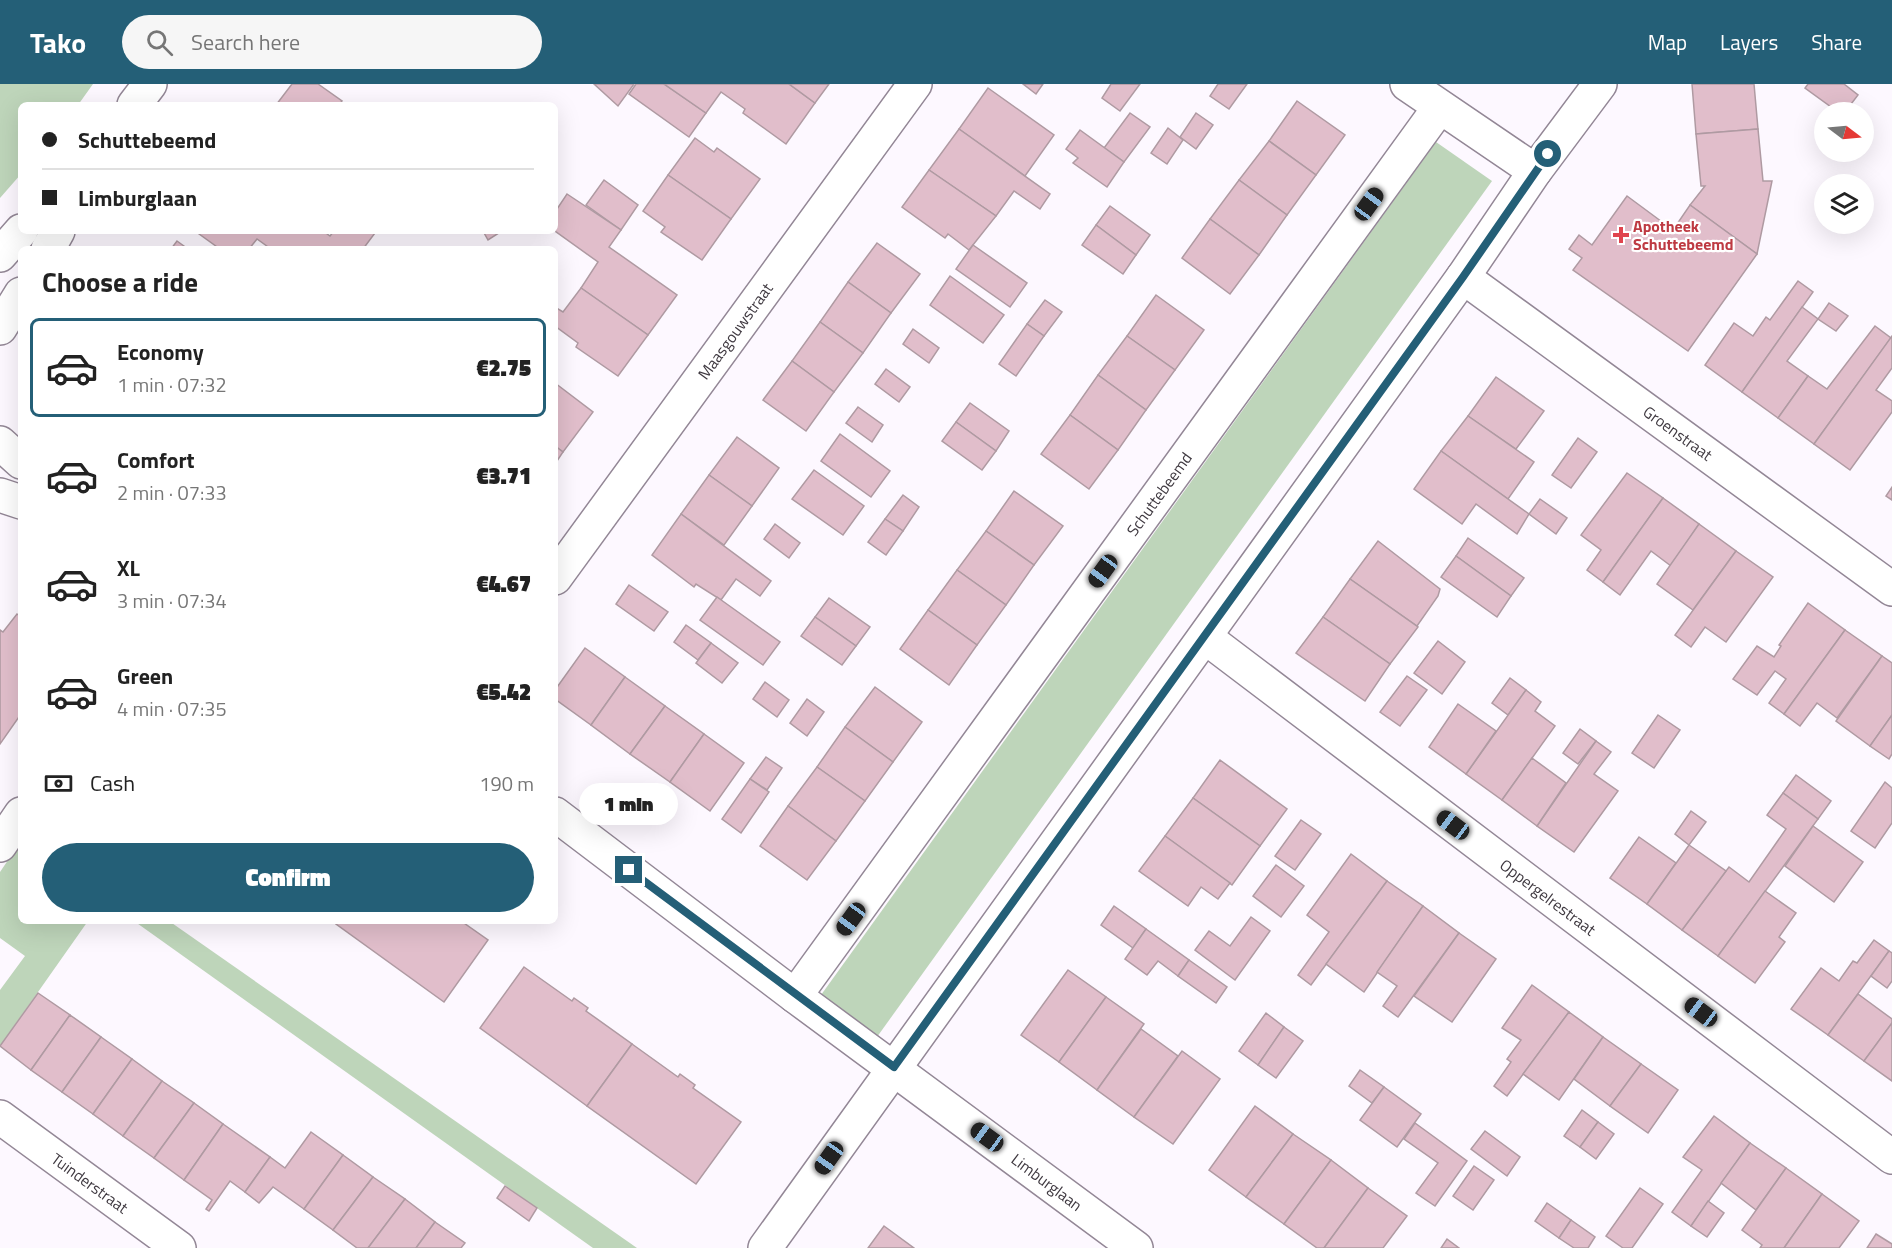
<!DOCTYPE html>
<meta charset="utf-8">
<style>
body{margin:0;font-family:"Titillium Web",sans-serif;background:#f6f6f6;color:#222;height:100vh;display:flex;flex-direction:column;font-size:22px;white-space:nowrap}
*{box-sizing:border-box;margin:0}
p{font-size:20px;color:#767676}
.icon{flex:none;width:33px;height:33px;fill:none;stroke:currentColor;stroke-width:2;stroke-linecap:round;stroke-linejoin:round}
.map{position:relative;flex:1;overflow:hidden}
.details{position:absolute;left:18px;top:162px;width:540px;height:678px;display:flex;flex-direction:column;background:#fff;border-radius:9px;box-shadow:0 6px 24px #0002}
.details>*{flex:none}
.top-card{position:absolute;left:18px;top:18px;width:540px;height:132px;border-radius:9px;box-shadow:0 6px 24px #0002;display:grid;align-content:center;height:132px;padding:0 24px;background:#fff}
.needle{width:39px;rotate:106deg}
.buttons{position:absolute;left:1814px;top:18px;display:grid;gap:12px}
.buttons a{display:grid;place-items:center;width:60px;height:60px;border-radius:50%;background:#fff;box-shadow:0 6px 24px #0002;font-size:30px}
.end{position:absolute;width:27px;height:27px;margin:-14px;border:8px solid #245f77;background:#fff;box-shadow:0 0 0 3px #fff}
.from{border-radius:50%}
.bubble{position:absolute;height:42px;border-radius:21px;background:#fff;box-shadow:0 6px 24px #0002;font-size:20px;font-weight:800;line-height:42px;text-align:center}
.car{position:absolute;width:18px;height:36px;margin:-18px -9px;border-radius:8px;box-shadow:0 0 4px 2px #0007;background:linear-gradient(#222 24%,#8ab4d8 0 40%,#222 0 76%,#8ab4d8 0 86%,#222 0)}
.top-card b{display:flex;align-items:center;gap:21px;height:57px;font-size:22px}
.top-card b+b{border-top:2px solid #e0e0e0}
.top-card i{width:15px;height:15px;background:#222}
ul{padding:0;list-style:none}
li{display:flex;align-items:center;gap:18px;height:99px;margin:0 12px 9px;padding:0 12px;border:3px solid transparent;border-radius:9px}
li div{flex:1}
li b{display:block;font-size:22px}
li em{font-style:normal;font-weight:800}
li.current{border-color:#245f77}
li>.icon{width:54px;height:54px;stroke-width:1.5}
h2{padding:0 24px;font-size:27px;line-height:72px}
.pay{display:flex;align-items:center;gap:15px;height:66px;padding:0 24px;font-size:22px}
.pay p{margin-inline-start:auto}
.cta{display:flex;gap:12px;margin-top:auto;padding:12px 24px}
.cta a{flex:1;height:69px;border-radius:36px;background:#245f77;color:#fff;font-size:24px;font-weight:800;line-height:69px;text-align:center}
header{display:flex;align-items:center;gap:36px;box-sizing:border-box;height:84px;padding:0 30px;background:#245f77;color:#fff}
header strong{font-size:28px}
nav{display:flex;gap:33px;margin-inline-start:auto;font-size:21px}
.search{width:420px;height:54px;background:#f6f6f6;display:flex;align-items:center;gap:15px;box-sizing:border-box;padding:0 21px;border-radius:33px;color:#767676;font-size:22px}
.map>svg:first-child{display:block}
</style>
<header>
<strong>Tako</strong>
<div class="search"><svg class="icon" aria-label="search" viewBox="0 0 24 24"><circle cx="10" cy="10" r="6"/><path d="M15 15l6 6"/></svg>Search here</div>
<nav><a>Map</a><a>Layers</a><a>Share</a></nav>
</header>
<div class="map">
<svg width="1892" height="1164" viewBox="0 0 1892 1164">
<rect width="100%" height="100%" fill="#fdf8ff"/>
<g fill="#bed5ba">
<polygon points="0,0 93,0 78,21 21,21 21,90 0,114"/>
<polygon points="1436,58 1492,97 877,953 821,911"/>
<polygon points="21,757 21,837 88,837 0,962 0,906 25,872 0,854 0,788"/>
<polygon points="134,837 169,837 637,1164 593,1164"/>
</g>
<g fill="#e1becb" stroke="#af9aa2" stroke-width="1.5">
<polygon points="292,0 318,0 342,17 339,21 276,21"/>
<polygon points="594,0 634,0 618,22"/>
<polygon points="636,0 664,0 706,29 689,53 629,10"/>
<polygon points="664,0 789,0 815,19 786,60 743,29 745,25 721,8 706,29"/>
<polygon points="789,0 829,0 815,19"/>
<polygon points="1023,0 1043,0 1036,10"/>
<polygon points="1111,0 1140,0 1120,27 1102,14"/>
<polygon points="1218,0 1247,0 1229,25 1210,12"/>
<polygon points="1692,0 1754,0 1758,45 1696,50"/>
<polygon points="1808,0 1844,0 1858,11 1845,28 1838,28 1805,4"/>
<polygon points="988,4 1054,51 1025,92 959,45"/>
<polygon points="1297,17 1345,51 1316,91 1269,57"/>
<polygon points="1130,29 1150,43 1124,78 1104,64"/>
<polygon points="1196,29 1213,41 1196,65 1180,53"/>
<polygon points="1168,44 1183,56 1167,80 1151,69"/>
<polygon points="959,45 1050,110 1040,125 1014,107 996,132 929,86"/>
<polygon points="1758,45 1763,97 1772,97 1757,170 1690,121 1705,102 1701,102 1696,50"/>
<polygon points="1080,46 1124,78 1107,103 1073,79 1078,74 1066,65"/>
<polygon points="695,54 714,68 717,64 760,95 731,135 668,91"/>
<polygon points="1269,57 1316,91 1287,131 1239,96"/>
<polygon points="929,86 996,132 969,166 948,150 945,154 902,123"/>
<polygon points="668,91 731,135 702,176 661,148 665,143 643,127"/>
<polygon points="604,96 638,121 621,146 586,121"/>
<polygon points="1239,96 1287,131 1259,171 1210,135"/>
<polygon points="567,110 621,146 609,163 677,211 648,251 581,204 598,178 555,147 555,128"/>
<polygon points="1627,112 1673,146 1690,121 1757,170 1688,267 1573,186 1582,174 1569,165 1579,151 1592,161"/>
<polygon points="1110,122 1150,151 1136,171 1096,141"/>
<polygon points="1210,135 1259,171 1230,210 1182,174"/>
<polygon points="1096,141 1136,171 1123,190 1082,161"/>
<polygon points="195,147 323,147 330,152 334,147 375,149 363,165 271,165 257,155 249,165 220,165"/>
<polygon points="483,147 502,147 488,156"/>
<polygon points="177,157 188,165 171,165"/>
<polygon points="877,159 920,190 891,229 848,198"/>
<polygon points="973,161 1027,199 1010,223 956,185"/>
<polygon points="950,192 1004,231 983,259 930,221"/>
<polygon points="1798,197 1813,208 1742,308 1705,281 1734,239 1753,252 1766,233 1770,236"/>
<polygon points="848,198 891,229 863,269 820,238"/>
<polygon points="581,204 648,251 618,292 576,263 578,259 555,242 555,223 563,228"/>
<polygon points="1156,211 1204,246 1175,286 1127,252"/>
<polygon points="1045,216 1062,228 1044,252 1027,240"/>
<polygon points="1829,219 1848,232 1836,247 1818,235"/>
<polygon points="1802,223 1818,235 1787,277 1808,292 1778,334 1742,308"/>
<polygon points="820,238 863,269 834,308 792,277"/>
<polygon points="1027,240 1044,252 1016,292 999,280"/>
<polygon points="1875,242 1891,254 1814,360 1778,334 1808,292 1827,305"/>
<polygon points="913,245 939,264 929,279 903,260"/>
<polygon points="1127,252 1175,286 1146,326 1098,291"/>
<polygon points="1892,252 1892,284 1876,306 1892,317 1892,328 1850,386 1814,360"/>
<polygon points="792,277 834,308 806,347 763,316"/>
<polygon points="886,285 910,303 899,318 875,300"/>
<polygon points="1098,291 1146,326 1118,366 1070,331"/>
<polygon points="1496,293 1544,327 1516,365 1468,332"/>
<polygon points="555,299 593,328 563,368 555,362"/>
<polygon points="970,319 1009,347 996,367 956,338"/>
<polygon points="858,323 883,341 872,358 846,339"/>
<polygon points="1070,331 1118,366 1089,405 1041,370"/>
<polygon points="1468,332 1534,378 1508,415 1441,367"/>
<polygon points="956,338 996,367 982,386 942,357"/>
<polygon points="840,350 890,387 871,413 821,377"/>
<polygon points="737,353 779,384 752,422 709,391"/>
<polygon points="1578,354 1597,368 1571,404 1552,391"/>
<polygon points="555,362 563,368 555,380"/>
<polygon points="1441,367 1529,430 1517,450 1476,420 1462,440 1414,405"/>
<polygon points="814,386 864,422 843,451 792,415"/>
<polygon points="1627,389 1663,414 1603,498 1587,486 1601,466 1581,451"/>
<polygon points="709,391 752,422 724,461 681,430"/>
<polygon points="1892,403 1892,416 1886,412"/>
<polygon points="1014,407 1063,442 1034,481 986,447"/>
<polygon points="903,411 919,423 903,447 885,435"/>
<polygon points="1663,414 1699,440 1671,482 1651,467 1620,511 1603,498"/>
<polygon points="1540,415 1567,434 1556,450 1529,430"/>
<polygon points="681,430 771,497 760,512 736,495 721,516 696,500 694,503 652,471"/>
<polygon points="885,435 903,447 886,471 868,458"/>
<polygon points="775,440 800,459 789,474 764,455"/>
<polygon points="1699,440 1736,467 1693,526 1657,500"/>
<polygon points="986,447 1034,481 1006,521 957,486"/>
<polygon points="1468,454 1524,494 1511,512 1456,472"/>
<polygon points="1378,457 1440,505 1438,512 1417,542 1350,495"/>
<polygon points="1736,467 1773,493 1726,558 1705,543 1691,563 1675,551"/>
<polygon points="1456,472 1511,512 1497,533 1441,493"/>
<polygon points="957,486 1006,521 977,561 928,526"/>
<polygon points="1350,495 1418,543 1390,580 1323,533"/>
<polygon points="629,501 668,528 654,547 616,520"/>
<polygon points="717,513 780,558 763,581 700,536"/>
<polygon points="829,514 870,543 856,562 815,533"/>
<polygon points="1808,519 1845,546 1784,630 1769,619 1786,595 1775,587 1757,611 1733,595 1757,562 1774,573 1781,562 1779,561"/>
<polygon points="928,526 977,561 949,601 900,565"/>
<polygon points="17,530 21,533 21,630 0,660 0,546 3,548"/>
<polygon points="815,533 856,562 842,581 801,552"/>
<polygon points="1323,533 1390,580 1365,617 1296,569"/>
<polygon points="686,541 711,559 698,576 674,558"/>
<polygon points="1845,546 1882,572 1837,634 1817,619 1800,642 1784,630"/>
<polygon points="1438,557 1465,578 1442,610 1414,589"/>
<polygon points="711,559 738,579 722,599 696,579"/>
<polygon points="585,564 625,593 591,641 555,615 555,606"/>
<polygon points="1882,572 1892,579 1892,631 1870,662 1836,637"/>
<polygon points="1407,592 1427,606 1400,642 1380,628"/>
<polygon points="625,593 665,622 630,670 591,641"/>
<polygon points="1510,594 1526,606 1508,631 1492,619"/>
<polygon points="765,598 789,616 777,633 753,615"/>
<polygon points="875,603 922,638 893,678 845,643"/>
<polygon points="1526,606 1541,618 1535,627 1555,642 1502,716 1466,690"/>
<polygon points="807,615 824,628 807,652 790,639"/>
<polygon points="1458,620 1496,647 1466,690 1429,663"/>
<polygon points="665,622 704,650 670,698 630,670"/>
<polygon points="1658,631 1680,646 1654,684 1632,669"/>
<polygon points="1892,631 1892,670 1889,675 1870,662"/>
<polygon points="845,643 893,678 865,717 817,683"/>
<polygon points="1580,645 1596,657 1578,680 1563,669"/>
<polygon points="704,650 744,679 710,727 670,698"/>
<polygon points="1596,657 1611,668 1594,690 1618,707 1574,768 1537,742"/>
<polygon points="766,673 782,684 767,706 750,695"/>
<polygon points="1532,674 1566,699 1537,742 1502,716"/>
<polygon points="1220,676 1287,725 1260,762 1193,714"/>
<polygon points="817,683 865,717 836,757 788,722"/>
<polygon points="1796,691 1831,717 1818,735 1783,709"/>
<polygon points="750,695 769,708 741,749 722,735"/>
<polygon points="1885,698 1892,704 1892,739 1875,764 1851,747"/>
<polygon points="1783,709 1818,735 1718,872 1682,846 1729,783 1749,798 1786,745 1767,731"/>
<polygon points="1193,714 1260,762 1232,801 1165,752"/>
<polygon points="788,722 836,757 807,796 760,762"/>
<polygon points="1691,727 1706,738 1689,761 1675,750"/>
<polygon points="1301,736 1321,750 1295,786 1275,772"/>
<polygon points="1813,742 1863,778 1834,818 1785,782"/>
<polygon points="1165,752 1230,799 1218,815 1201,803 1188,822 1139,787"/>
<polygon points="1639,753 1676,779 1647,820 1610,794"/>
<polygon points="1689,761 1726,787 1682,846 1647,820"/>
<polygon points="1351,770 1387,797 1311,901 1298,891 1329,848 1307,831"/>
<polygon points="1276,781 1304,802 1281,833 1253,812"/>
<polygon points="1387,797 1423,822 1364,908 1326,880"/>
<polygon points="1765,807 1796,829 1779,853 1785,858 1755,899 1718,872"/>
<polygon points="1114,822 1146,845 1133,864 1101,841"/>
<polygon points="1423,822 1459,849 1398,933 1383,922 1397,902 1377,888"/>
<polygon points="1251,833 1270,847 1235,896 1195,866 1209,847 1230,862"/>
<polygon points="338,837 461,837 488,856 444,918 336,840"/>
<polygon points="1146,845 1189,876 1178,892 1158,877 1147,891 1125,875"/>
<polygon points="1459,849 1496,875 1452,938 1414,912"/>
<polygon points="1874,856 1889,867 1828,951 1791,925 1821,884 1839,897 1853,877 1857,879"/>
<polygon points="1889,867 1892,869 1892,897 1887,904 1871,892"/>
<polygon points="1189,876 1227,903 1216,919 1178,892"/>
<polygon points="524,883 572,917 574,914 588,924 586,927 632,960 587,1022 480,944"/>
<polygon points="1068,886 1106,913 1059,978 1021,951"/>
<polygon points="1532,901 1569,928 1507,1012 1494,1002 1511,978 1507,975 1521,956 1502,944"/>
<polygon points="38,909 70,931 31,986 0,962"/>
<polygon points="1858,910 1892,935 1892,939 1864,977 1828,951"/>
<polygon points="1106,913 1144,940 1097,1006 1059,978"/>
<polygon points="1569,928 1603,953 1559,1016 1523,990"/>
<polygon points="1266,929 1284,943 1258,981 1239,967"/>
<polygon points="70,931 101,953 62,1008 31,986"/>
<polygon points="1892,939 1892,997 1864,977"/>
<polygon points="1284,943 1303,957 1276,994 1258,981"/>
<polygon points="1141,945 1178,972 1134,1033 1097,1006"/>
<polygon points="101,953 132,975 93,1030 62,1008"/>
<polygon points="1603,953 1641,980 1610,1022 1574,995"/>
<polygon points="632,960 678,993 680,990 695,1001 693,1004 741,1038 696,1100 587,1022"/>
<polygon points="1182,967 1220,995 1173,1060 1134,1033"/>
<polygon points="132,975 162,997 123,1052 93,1030"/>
<polygon points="1641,980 1678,1006 1648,1049 1610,1022"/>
<polygon points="1360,986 1384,1003 1372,1019 1349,1002"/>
<polygon points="162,997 194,1019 154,1074 123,1052"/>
<polygon points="1384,1003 1421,1030 1397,1063 1360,1036"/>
<polygon points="194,1019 223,1040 184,1096 154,1074"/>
<polygon points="1255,1022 1293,1050 1246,1113 1209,1086"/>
<polygon points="1582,1026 1598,1038 1580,1063 1564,1052"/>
<polygon points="1714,1032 1750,1059 1691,1142 1672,1128 1702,1086 1683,1073"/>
<polygon points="1598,1038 1614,1050 1596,1075 1580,1063"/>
<polygon points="1415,1039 1467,1077 1435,1122 1416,1109 1438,1079 1404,1055"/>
<polygon points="223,1040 270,1073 245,1108 230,1097 209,1127 206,1125 212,1116 184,1096"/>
<polygon points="1485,1047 1520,1073 1507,1092 1471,1065"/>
<polygon points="311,1048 343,1071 304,1125 273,1103 259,1119 245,1108 270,1073 285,1084"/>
<polygon points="1293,1050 1331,1076 1284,1140 1246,1113"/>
<polygon points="1750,1059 1786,1084 1756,1126 1721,1099"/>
<polygon points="343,1071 373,1093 333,1146 304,1125"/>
<polygon points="1331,1076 1368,1104 1324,1164 1317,1164 1284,1140"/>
<polygon points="1474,1082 1494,1096 1473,1126 1453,1112"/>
<polygon points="1786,1084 1822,1110 1784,1164 1760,1164 1762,1161 1742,1146"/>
<polygon points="373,1093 405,1115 368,1164 357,1164 333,1146"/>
<polygon points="505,1102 537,1124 529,1137 497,1114"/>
<polygon points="1368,1104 1407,1132 1383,1164 1324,1164"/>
<polygon points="1640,1104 1663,1120 1632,1164 1623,1164 1606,1152"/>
<polygon points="1822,1110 1859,1137 1839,1164 1784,1164"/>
<polygon points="405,1115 435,1138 416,1164 368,1164"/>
<polygon points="1708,1117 1724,1129 1707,1153 1691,1142"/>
<polygon points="1547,1119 1571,1136 1559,1154 1535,1137"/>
<polygon points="1571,1136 1595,1153 1588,1164 1574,1164 1559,1154"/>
<polygon points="435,1138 465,1159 461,1164 416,1164"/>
<polygon points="884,1142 914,1164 868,1164"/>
<polygon points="1876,1150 1892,1160 1892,1164 1867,1164"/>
<polygon points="1447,1155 1459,1164 1441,1164"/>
</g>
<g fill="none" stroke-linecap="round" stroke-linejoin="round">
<g stroke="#938796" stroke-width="36">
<g id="street">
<polyline points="1407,0 1535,87"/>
<polyline points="1463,193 1892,505"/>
<polyline points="0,359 21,378"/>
<polyline points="0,411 21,418"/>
<polyline points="555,494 915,0"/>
<polyline points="1205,553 1892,1073"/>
<polyline points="555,730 795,912 1136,1164"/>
<polyline points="0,761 21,730"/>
<polyline points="795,912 1439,24"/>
<polyline points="0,1033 179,1164"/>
<polyline points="765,1164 1463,193 1535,87 1600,0"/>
</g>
</g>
<g stroke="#938796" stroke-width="36">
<g id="secondary">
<polyline points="134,21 150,0"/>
<polyline points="48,165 58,147"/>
<polyline points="0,171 21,147"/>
<polyline points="0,244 21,210"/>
</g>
</g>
<use href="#street" stroke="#fff" stroke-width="33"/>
<use href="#secondary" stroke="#fff" stroke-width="33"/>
</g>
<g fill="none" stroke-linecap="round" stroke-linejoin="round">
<polyline stroke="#245f77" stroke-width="8" points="629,786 894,983 1463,193 1548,70"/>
</g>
<path fill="#e0444e" stroke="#fff" stroke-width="2" d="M1618 142h6v6h6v6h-6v6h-6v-6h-6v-6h6z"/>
<g text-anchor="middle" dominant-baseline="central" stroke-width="4.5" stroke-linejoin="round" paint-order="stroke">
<g font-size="16" font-weight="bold" fill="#be3a42" stroke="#fff" text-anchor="start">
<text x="1633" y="142">Apotheek<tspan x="1633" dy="18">Schuttebeemd</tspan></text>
</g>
<g font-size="16" fill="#3f3940" stroke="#fff">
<text transform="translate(735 247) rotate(-54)">Maasgouwstraat</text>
<text transform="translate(1678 349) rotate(36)">Groenstraat</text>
<text transform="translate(1159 410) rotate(-54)">Schuttebeemd</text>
<text transform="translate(1548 813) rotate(37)">Oppergelrestraat</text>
<text transform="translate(1047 1098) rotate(37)">Limburglaan</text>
<text transform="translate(90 1099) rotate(36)">Tuinderstraat</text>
</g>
</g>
</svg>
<div class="buttons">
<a><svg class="needle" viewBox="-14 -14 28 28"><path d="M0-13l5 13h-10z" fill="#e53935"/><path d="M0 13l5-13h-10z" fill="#767676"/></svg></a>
<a><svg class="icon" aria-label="layers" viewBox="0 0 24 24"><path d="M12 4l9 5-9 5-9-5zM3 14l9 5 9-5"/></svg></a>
</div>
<i class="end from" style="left:1548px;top:70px"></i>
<i class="end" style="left:629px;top:786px"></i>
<div class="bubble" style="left:579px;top:699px;width:99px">1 min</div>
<i class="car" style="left:1369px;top:120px;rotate:36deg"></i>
<i class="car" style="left:1103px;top:487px;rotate:216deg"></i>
<i class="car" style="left:1453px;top:741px;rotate:307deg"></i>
<i class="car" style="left:851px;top:835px;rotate:216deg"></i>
<i class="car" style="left:1701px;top:928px;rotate:307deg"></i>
<i class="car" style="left:987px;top:1053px;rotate:306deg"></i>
<i class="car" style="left:829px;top:1074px;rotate:215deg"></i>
<div class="top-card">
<b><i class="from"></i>Schuttebeemd</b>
<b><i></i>Limburglaan</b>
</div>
<section class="details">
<h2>Choose a ride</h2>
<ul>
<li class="current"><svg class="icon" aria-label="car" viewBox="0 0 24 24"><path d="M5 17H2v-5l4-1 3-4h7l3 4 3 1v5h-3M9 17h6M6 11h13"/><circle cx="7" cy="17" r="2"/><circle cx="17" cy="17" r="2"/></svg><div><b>Economy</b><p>1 min · 07:32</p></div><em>€2.75</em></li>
<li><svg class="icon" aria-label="car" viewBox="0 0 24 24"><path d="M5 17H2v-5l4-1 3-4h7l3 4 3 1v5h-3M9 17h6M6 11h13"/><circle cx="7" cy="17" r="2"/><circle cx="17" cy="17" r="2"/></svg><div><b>Comfort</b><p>2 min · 07:33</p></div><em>€3.71</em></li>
<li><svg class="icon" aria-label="car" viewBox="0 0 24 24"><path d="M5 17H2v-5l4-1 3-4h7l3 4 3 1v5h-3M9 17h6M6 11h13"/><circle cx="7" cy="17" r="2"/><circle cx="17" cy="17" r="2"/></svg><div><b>XL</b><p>3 min · 07:34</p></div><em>€4.67</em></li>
<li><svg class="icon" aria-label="car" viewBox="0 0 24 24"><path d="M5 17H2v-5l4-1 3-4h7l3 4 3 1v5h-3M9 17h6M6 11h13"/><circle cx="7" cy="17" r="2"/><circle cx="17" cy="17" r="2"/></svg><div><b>Green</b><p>4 min · 07:35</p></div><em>€5.42</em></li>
</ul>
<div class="pay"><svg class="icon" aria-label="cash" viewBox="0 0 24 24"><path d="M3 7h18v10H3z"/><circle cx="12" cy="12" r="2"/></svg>Cash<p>190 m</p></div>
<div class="cta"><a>Confirm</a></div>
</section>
</div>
